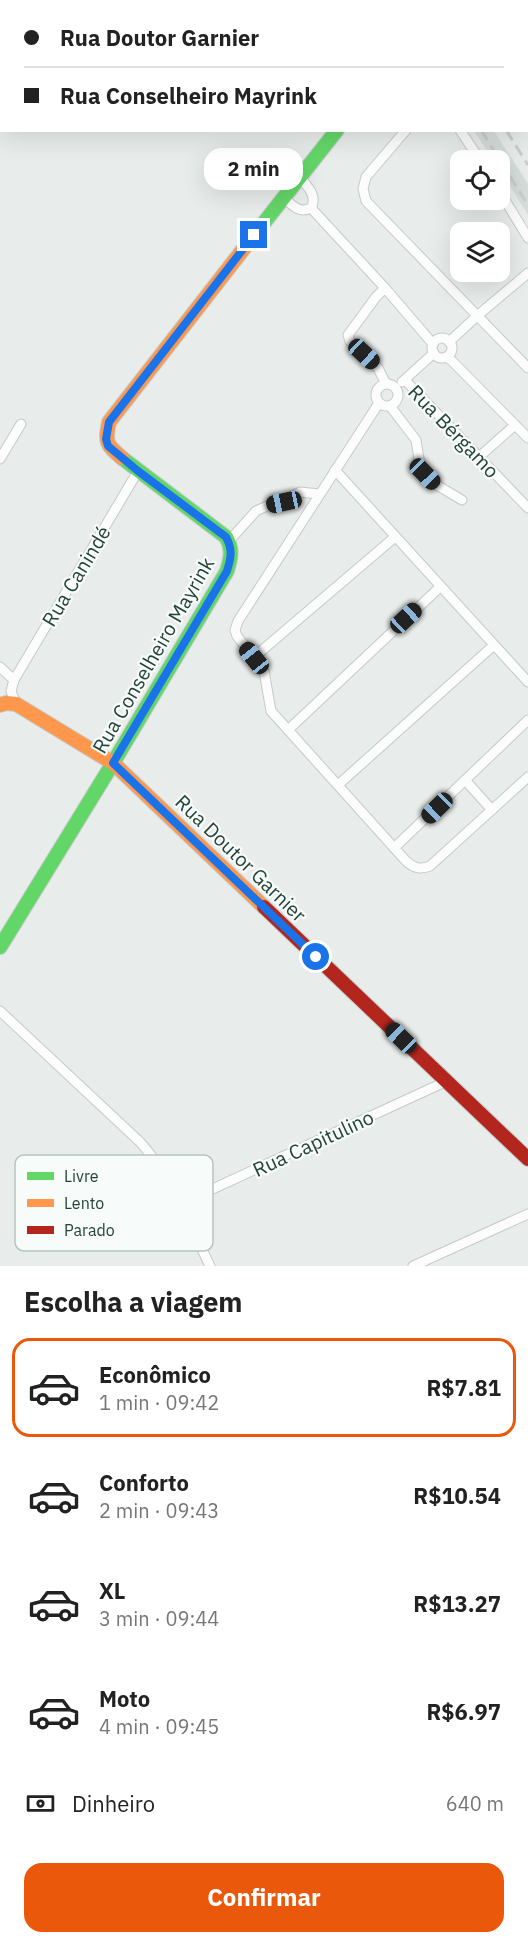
<!DOCTYPE html>
<html lang="pt">
<meta charset="utf-8">
<style>
body{margin:0;font-family:"IBM Plex Sans",sans-serif;background:#f6f6f6;color:#222;height:100vh;display:flex;flex-direction:column;font-size:22px;white-space:nowrap}
*{box-sizing:border-box;margin:0}
p{font-size:20px;color:#767676}
.icon{flex:none;width:33px;height:33px;fill:none;stroke:currentColor;stroke-width:2;stroke-linecap:round;stroke-linejoin:round}
.map{position:relative;height:1266px;overflow:hidden}
.panel{display:flex;flex-direction:column;background:#fff;flex:1}
.panel>*{flex:none}
.guide{position:absolute;left:0px;top:0px;width:528px;height:132px;box-shadow:0 6px 24px #0002;display:grid;align-content:center;height:132px;padding:0 24px;background:#fff}
.fabs{position:absolute;left:450px;top:150px;display:grid;gap:12px}
.fabs a{display:grid;place-items:center;width:60px;height:60px;border-radius:12px;background:#fff;box-shadow:0 6px 24px #0002;font-size:30px}
.end{position:absolute;width:27px;height:27px;margin:-14px;border:8px solid #1a73e8;background:#fff;box-shadow:0 0 0 3px #fff}
.from{border-radius:50%}
.bubble{position:absolute;height:42px;border-radius:18px;background:#fff;box-shadow:0 6px 24px #0002;font-size:20px;font-weight:800;line-height:42px;text-align:center}
.car{position:absolute;width:18px;height:36px;margin:-18px -9px;border-radius:8px;box-shadow:0 0 4px 2px #0007;background:linear-gradient(#222 24%,#8ab4d8 0 40%,#222 0 76%,#8ab4d8 0 86%,#222 0)}
.guide b{display:flex;align-items:center;gap:21px;height:57px;font-size:22px}
.guide b+b{border-top:2px solid #e0e0e0}
.guide i{width:15px;height:15px;background:#222}
ul{padding:0;list-style:none}
li{display:flex;align-items:center;gap:18px;height:99px;margin:0 12px 9px;padding:0 12px;border:3px solid transparent;border-radius:18px}
li div{flex:1}
li b{display:block;font-size:22px}
li em{font-style:normal;font-weight:800}
li.on{border-color:#ea580c}
li>.icon{width:54px;height:54px;stroke-width:1.5}
h2{padding:0 24px;font-size:27px;line-height:72px}
.pay{display:flex;align-items:center;gap:15px;height:66px;padding:0 24px;font-size:22px}
.pay p{margin-inline-start:auto}
.cta{display:flex;gap:12px;margin-top:auto;padding:12px 24px}
.cta a{flex:1;height:69px;border-radius:18px;background:#ea580c;color:#fff;font-size:24px;font-weight:800;line-height:69px;text-align:center}
.map>svg:first-child{display:block}
</style>
<div class="map">
<svg width="528" height="1266" viewBox="0 0 528 1266">
<rect width="100%" height="100%" fill="#e8edeb"/>
<polygon fill="#d6dedb" points="474,131 494,131 528,184 528,215 500,170 500,160 493,160"/>
<polygon fill="#d1e6d8" points="92,0 293,0 92,2"/>
<g fill="none" stroke-linecap="round" stroke-linejoin="round">
<g stroke="#a9d4db" stroke-width="10">
<polyline points="526,54 528,52"/>
<polyline points="526,88 528,90"/>
</g>
<g stroke="#c5cac8" stroke-width="11">
<g id="street">
<polyline points="34,0 34,2"/>
<polyline points="0,63 2,62"/>
<polyline points="406,130 366,177 363,189 366,201 528,368"/>
<polyline points="460,130 480,160"/>
<polyline points="500,192 528,238"/>
<path d="M283,197C292,205 299,214 311,208C318,196 307,186 300,177"/>
<polyline points="311,208 385,288 433,344"/>
<polyline points="385,288 376,297 348,335 350,341 378,368 386,384"/>
<circle cx="442" cy="348" r="10"/>
<polyline points="449,342 477,316 528,273"/>
<polyline points="446,357 452,361 528,438"/>
<polyline points="405,380 528,508"/>
<polyline points="402,382 434,353"/>
<circle cx="387" cy="395" r="11"/>
<path d="M379,403L238,621L235,630L237,636L264,671L271,711L406,861C414,868 420,870 430,866L528,777"/>
<polyline points="390,406 416,440 420,465 425,474 435,484 462,500"/>
<polyline points="479,457 515,425"/>
<polyline points="0,459 21,424"/>
<polyline points="335,470 528,682"/>
<polyline points="229,541 256,511 267,506 284,502 300,492 319,494"/>
<polyline points="253,658 395,537"/>
<polyline points="0,667 14,680"/>
<polyline points="16,704 11,691 14,680 138,471"/>
<polyline points="288,730 440,587"/>
<polyline points="465,780 492,810"/>
<polyline points="338,785 494,645"/>
<polyline points="394,848 528,720"/>
<path d="M0,1011L140,1142C172,1177 189,1223 210,1266"/>
<polyline points="180,1204 447,1081"/>
<polyline points="413,1266 528,1214"/>
</g>
</g>
<g stroke="#c3cbc8" stroke-width="16">
<g id="fast">
<polyline points="259,229 337,130"/>
<path d="M0,947L113,763L227,571C231,558 233,549 226,537L122,458"/>
</g>
</g>
<g stroke="#c3cbc8" stroke-width="16">
<g id="slow">
<path d="M122,458C106,444 105,443 109,422L259,229"/>
<polyline points="0,705 6,703 16,704 113,763 264,907"/>
</g>
</g>
<g stroke="#c3cbc8" stroke-width="16">
<polyline id="jam" points="264,907 528,1159"/>
</g>
<use href="#street" stroke="#fcfcfc" stroke-width="9"/>
<use href="#fast" stroke="#63d668" stroke-width="14"/>
<use href="#slow" stroke="#ff974d" stroke-width="14"/>
<use href="#jam" stroke="#b3261e" stroke-width="14"/>
<g stroke="#c9cdcc" stroke-width="3" stroke-dasharray="12 6" stroke-linecap="butt">
<polyline points="375,0 376,2"/>
<polyline points="385,0 387,2"/>
<polyline points="412,0 414,2"/>
<polyline points="481,130 528,205"/>
<polyline points="506,130 528,165"/>
</g>
</g>
<g fill="none" stroke-linecap="round" stroke-linejoin="round">
<path stroke="#1a73e8" stroke-width="8" d="M254,235L109,422L106,439L108,446L138,471L226,537C233,550 231,558 227,571L113,763L316,957"/>
</g>
<g text-anchor="middle" dominant-baseline="central" stroke-width="4.5" stroke-linejoin="round" paint-order="stroke">
<g font-size="20" fill="#24423a" stroke="#f7fbf9">
<text transform="translate(454 431) rotate(46)">Rua Bérgamo</text>
<text transform="translate(76 576) rotate(-59)">Rua Canindé</text>
<text transform="translate(153 655) rotate(-60)">Rua Conselheiro Mayrink</text>
<text transform="translate(241 858) rotate(44)">Rua Doutor Garnier</text>
<text transform="translate(313 1143) rotate(-25)">Rua Capitulino</text>
</g>
</g>
<rect x="15" y="1155" width="198" height="96" rx="9" fill="#f7fbf9" stroke="#b8c4c0" stroke-width="1.5"/>
<rect x="27" y="1172" width="27" height="8" fill="#63d668"/>
<rect x="27" y="1199" width="27" height="8" fill="#ff974d"/>
<rect x="27" y="1226" width="27" height="8" fill="#b3261e"/>
<g font-size="16" fill="#24423a">
<text x="64" y="1182">Livre</text>
<text x="64" y="1209">Lento</text>
<text x="64" y="1236">Parado</text>
</g>
</svg>
<div class="fabs">
<a><svg class="icon" aria-label="locate" viewBox="0 0 24 24"><circle cx="12" cy="12" r="6"/><path d="M12 2v4M12 18v4M2 12h4M18 12h4"/></svg></a>
<a><svg class="icon" aria-label="layers" viewBox="0 0 24 24"><path d="M12 4l9 5-9 5-9-5zM3 14l9 5 9-5"/></svg></a>
</div>
<i class="end from" style="left:316px;top:957px"></i>
<i class="end" style="left:254px;top:235px"></i>
<div class="bubble" style="left:204px;top:148px;width:99px">2 min</div>
<i class="car" style="left:364px;top:354px;rotate:133deg"></i>
<i class="car" style="left:425px;top:474px;rotate:136deg"></i>
<i class="car" style="left:284px;top:502px;rotate:258deg"></i>
<i class="car" style="left:406px;top:618px;rotate:47deg"></i>
<i class="car" style="left:254px;top:658px;rotate:321deg"></i>
<i class="car" style="left:437px;top:808px;rotate:226deg"></i>
<i class="car" style="left:401px;top:1038px;rotate:314deg"></i>
<div class="guide">
<b><i class="from"></i>Rua Doutor Garnier</b>
<b><i></i>Rua Conselheiro Mayrink</b>
</div>
</div>
<section class="panel">
<h2>Escolha a viagem</h2>
<ul>
<li class="on"><svg class="icon" aria-label="car" viewBox="0 0 24 24"><path d="M5 17H2v-5l4-1 3-4h7l3 4 3 1v5h-3M9 17h6M6 11h13"/><circle cx="7" cy="17" r="2"/><circle cx="17" cy="17" r="2"/></svg><div><b>Econômico</b><p>1 min · 09:42</p></div><em>R$7.81</em></li>
<li><svg class="icon" aria-label="car" viewBox="0 0 24 24"><path d="M5 17H2v-5l4-1 3-4h7l3 4 3 1v5h-3M9 17h6M6 11h13"/><circle cx="7" cy="17" r="2"/><circle cx="17" cy="17" r="2"/></svg><div><b>Conforto</b><p>2 min · 09:43</p></div><em>R$10.54</em></li>
<li><svg class="icon" aria-label="car" viewBox="0 0 24 24"><path d="M5 17H2v-5l4-1 3-4h7l3 4 3 1v5h-3M9 17h6M6 11h13"/><circle cx="7" cy="17" r="2"/><circle cx="17" cy="17" r="2"/></svg><div><b>XL</b><p>3 min · 09:44</p></div><em>R$13.27</em></li>
<li><svg class="icon" aria-label="car" viewBox="0 0 24 24"><path d="M5 17H2v-5l4-1 3-4h7l3 4 3 1v5h-3M9 17h6M6 11h13"/><circle cx="7" cy="17" r="2"/><circle cx="17" cy="17" r="2"/></svg><div><b>Moto</b><p>4 min · 09:45</p></div><em>R$6.97</em></li>
</ul>
<div class="pay"><svg class="icon" aria-label="cash" viewBox="0 0 24 24"><path d="M3 7h18v10H3z"/><circle cx="12" cy="12" r="2"/></svg>Dinheiro<p>640 m</p></div>
<div class="cta"><a>Confirmar</a></div>
</section>
